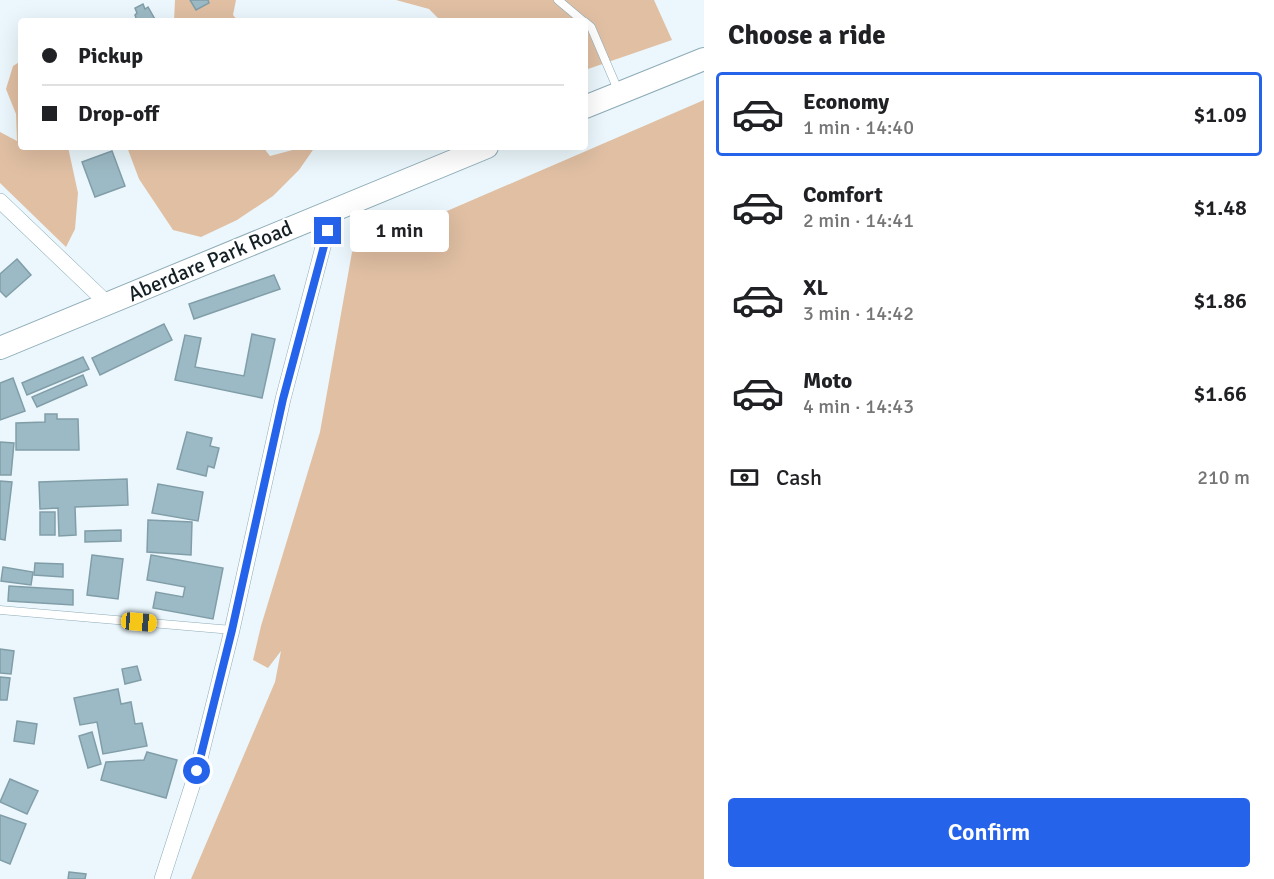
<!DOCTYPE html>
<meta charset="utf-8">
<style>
body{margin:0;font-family:Signika,sans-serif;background:#f2f2f2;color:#202124;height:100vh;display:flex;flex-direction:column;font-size:22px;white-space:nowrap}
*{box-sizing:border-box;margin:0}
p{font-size:20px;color:#757577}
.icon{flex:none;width:33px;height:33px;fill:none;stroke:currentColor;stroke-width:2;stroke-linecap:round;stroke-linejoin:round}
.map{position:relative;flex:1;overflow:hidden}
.side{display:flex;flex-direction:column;background:#fff;width:570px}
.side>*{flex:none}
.guide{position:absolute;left:18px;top:18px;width:570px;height:132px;border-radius:6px;box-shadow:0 6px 24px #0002;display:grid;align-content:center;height:132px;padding:0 24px;background:#fff}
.end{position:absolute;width:27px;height:27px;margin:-14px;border:8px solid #2563eb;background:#fff;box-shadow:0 0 0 3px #fff}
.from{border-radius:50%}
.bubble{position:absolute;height:42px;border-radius:6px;background:#fff;box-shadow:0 6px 24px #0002;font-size:20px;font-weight:600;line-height:42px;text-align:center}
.car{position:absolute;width:18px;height:36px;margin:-18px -9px;border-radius:8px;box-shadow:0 0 4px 2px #0007;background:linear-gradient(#f5c518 24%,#345 0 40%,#f5c518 0 76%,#345 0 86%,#f5c518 0)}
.guide b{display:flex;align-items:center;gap:21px;height:57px;font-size:22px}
.guide b+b{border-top:2px solid #e0e0e0}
.guide i{width:15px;height:15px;background:#202124}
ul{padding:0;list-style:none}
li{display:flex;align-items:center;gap:18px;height:84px;margin:0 12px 9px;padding:0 12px;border:3px solid transparent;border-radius:6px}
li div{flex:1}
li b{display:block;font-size:22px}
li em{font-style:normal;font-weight:600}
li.on{border-color:#2563eb}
li>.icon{width:54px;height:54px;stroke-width:1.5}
h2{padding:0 24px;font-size:27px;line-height:72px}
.pay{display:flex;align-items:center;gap:15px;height:66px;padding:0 24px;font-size:22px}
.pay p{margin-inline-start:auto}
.action{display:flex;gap:12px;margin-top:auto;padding:12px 24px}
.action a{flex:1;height:69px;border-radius:6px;background:#2563eb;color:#fff;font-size:24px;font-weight:600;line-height:69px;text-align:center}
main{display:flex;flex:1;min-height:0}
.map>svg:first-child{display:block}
</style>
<main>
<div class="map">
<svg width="704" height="879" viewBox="0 0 704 879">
<rect width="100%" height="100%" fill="#ebf7fc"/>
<g fill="#e0bfa3">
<polygon points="175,0 236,0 233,15 238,21 174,21"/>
<polygon points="396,0 654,0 672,40 585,70 585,21 441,21 429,9"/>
<polygon points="21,61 21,147 68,147 78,193 75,229 66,247 0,183 0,132 17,141 16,114 6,89 13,66"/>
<polygon points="704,100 704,879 191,879 275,682 281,651 268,668 253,660 261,626 320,432 352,252"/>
<polygon points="127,147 263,147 270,156 304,147 315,147 299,170 273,196 237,220 201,237 173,230 139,179"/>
</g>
<g fill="#9cbac5" stroke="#819ea8" stroke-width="1.5">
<polygon points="190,0 208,0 209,3 196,10"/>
<polygon points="143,4 145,9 148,7 156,21 137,21 135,15 137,13 135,8"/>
<polygon points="112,151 125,186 95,197 82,162"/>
<polygon points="17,259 31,275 6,297 0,291 0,274"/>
<polygon points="274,275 280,289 194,319 189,304"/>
<polygon points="164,324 172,340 100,375 92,358"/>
<polygon points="252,334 275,339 262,398 175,380 185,335 201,338 195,367 244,376"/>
<polygon points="83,357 89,369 27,395 22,383"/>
<polygon points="83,375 87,385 37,407 32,397"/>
<polygon points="13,378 25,411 0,420 0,383"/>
<polygon points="45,414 57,414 57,419 78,419 79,450 16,450 16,423 45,422"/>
<polygon points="187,432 212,438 210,446 219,448 214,468 208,466 206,476 177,469"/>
<polygon points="0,442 14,443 11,475 0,475"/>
<polygon points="127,479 128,505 75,507 76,535 59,536 58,508 40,509 39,482"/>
<polygon points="0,481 12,482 5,540 0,539"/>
<polygon points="158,484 203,492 198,521 152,513"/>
<rect x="40" y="512" width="15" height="23"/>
<polygon points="148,520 192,522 191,555 147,552"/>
<polygon points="121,530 121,541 85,542 85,531"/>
<polygon points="92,555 123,559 118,599 87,595"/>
<polygon points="151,555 223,568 213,619 153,608 156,592 183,597 185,587 147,580"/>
<polygon points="35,563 63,564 63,577 34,575"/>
<polygon points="3,567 33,572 31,585 1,581"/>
<polygon points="9,586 73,590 73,605 8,601"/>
<polygon points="0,649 14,651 11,674 0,673"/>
<polygon points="137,666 141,680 125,684 122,669"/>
<polygon points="0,677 10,678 7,700 0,700"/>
<polygon points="118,689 121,704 131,702 135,724 142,723 147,746 103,754 97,722 80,725 74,698"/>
<polygon points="17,721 37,724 34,744 14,741"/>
<polygon points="92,732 101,764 88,768 79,736"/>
<polygon points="147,752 177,760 166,798 101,780 106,762 144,760"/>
<polygon points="10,779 38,791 27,814 0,802"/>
<polygon points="0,815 26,824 10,864 0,860"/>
<polygon points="69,872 86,874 85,879 68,879"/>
</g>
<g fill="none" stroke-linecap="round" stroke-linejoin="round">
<g stroke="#8eacb7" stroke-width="9">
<g id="lane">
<polyline points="558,0 583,21"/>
<polyline points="585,22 591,27 618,90"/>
<polyline points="0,610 232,630"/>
</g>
</g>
<g stroke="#8eacb7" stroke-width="16">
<g id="street">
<polyline points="0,201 109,305"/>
<polyline points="162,879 197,771 232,630 283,399 333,209"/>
</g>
</g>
<g stroke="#8eacb7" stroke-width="24">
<g id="secondary">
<polyline points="585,107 704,59"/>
<polyline points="0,348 487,147"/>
</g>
</g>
<use href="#lane" stroke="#fff" stroke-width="8"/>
<use href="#street" stroke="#fff" stroke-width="15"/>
<use href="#secondary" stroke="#fff" stroke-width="22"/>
</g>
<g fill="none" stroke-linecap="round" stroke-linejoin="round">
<polyline stroke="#2563eb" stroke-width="8" points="197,771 232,630 283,399 328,231"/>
</g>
<g text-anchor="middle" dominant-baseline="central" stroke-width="4.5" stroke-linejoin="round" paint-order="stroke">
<g font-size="21" fill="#152025" stroke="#fff">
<text transform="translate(210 261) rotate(-23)">Aberdare Park Road</text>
</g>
</g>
</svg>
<i class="end from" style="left:197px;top:771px"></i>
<i class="end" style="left:328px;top:231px"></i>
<div class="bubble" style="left:350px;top:210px;width:99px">1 min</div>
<i class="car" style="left:139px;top:622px;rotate:95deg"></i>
<div class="guide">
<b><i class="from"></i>Pickup</b>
<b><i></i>Drop-off</b>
</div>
</div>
<section class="side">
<h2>Choose a ride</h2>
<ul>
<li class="on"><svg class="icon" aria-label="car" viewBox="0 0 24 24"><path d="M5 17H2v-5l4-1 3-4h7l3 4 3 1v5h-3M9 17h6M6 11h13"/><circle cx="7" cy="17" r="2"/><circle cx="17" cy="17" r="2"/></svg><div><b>Economy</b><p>1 min · 14:40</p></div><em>$1.09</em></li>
<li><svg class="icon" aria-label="car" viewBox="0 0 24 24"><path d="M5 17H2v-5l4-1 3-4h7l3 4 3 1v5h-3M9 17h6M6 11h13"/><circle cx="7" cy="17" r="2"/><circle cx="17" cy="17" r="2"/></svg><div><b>Comfort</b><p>2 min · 14:41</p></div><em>$1.48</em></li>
<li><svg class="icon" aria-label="car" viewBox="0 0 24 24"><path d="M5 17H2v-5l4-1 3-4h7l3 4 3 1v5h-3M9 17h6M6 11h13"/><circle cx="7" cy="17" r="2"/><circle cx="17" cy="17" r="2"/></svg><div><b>XL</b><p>3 min · 14:42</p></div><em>$1.86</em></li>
<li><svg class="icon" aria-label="car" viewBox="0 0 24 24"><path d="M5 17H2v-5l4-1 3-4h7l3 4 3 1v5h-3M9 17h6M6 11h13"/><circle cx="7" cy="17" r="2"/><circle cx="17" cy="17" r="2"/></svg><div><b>Moto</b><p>4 min · 14:43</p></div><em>$1.66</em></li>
</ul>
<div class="pay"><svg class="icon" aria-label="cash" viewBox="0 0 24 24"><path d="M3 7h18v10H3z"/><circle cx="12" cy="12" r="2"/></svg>Cash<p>210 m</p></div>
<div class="action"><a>Confirm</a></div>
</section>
</main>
